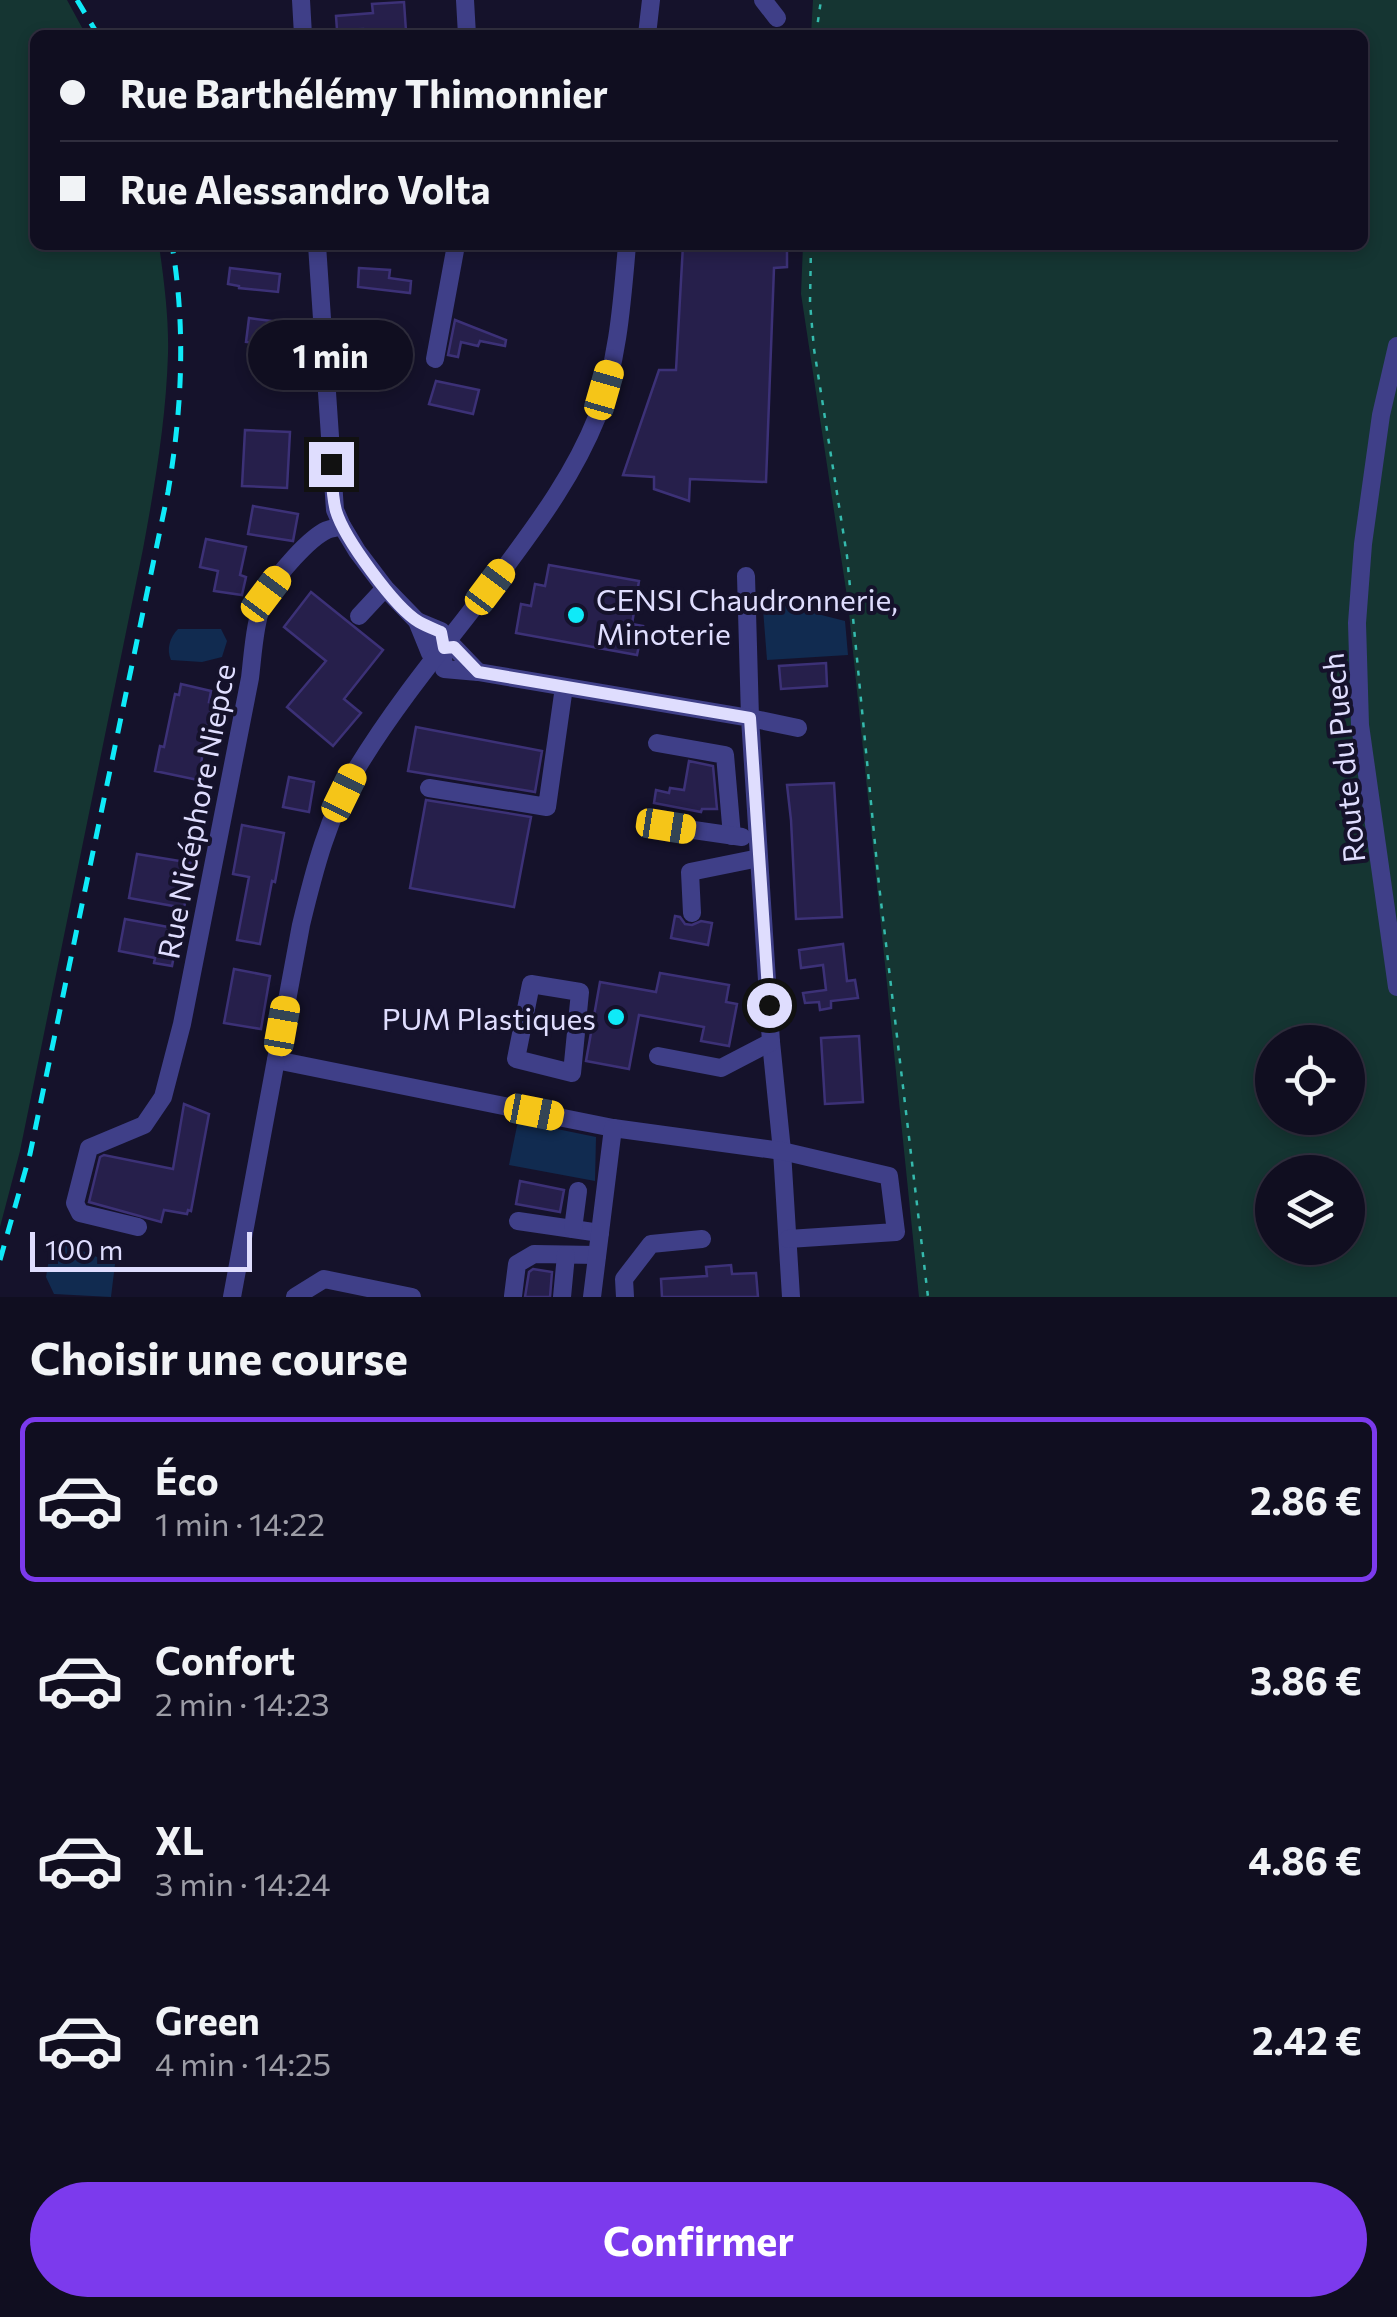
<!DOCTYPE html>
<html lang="fr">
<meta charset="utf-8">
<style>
body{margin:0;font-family:Commissioner,sans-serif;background:#1e1c2d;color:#f1f3f6;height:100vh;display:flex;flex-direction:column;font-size:38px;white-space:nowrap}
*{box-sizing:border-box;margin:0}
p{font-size:32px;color:#9c9ca5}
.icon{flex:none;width:55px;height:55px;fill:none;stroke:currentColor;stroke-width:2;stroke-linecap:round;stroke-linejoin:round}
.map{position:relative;height:1297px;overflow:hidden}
.drawer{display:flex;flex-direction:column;background:#100e20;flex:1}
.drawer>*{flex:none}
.banner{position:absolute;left:30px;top:30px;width:1338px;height:220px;border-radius:15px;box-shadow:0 5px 15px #0003,0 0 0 2px #302e3e;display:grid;align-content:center;height:220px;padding:0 30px;background:#100e20}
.buttons{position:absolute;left:1255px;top:1025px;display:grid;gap:20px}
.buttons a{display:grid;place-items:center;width:110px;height:110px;border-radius:50%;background:#100e20;box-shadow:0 5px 15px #0003,0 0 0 2px #302e3e;font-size:50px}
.scale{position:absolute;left:30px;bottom:25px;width:222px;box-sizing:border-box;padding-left:10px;border:5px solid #dfddfe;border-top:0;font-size:28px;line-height:35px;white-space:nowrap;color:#dfddfe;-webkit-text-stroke:8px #15122b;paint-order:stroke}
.end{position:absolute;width:45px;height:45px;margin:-22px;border:12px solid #dfddfe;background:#111;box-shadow:0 0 0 5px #111}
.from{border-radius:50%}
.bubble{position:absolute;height:70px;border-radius:35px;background:#100e20;box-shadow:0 5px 15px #0003,0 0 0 2px #302e3e;font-size:32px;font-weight:700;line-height:70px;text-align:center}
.car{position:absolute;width:30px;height:60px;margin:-30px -15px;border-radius:12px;box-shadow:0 0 8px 2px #0007;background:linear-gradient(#f5c518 24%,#345 0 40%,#f5c518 0 76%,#345 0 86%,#f5c518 0)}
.banner b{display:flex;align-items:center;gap:35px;height:95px;font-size:38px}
.banner b+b{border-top:2px solid #302e3e}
.banner i{width:25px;height:25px;background:#f1f3f6}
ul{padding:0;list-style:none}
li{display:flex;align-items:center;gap:30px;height:165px;margin:0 20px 15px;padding:0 10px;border:5px solid transparent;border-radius:15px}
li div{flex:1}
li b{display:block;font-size:38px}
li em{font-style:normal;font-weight:700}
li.current{border-color:#7c3aed}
li>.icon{width:90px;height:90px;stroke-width:1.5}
h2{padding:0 30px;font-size:45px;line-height:120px}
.action{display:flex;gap:20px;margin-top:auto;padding:20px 30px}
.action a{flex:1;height:115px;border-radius:60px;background:#7c3aed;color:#fff;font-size:40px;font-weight:700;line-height:115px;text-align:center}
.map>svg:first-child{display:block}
</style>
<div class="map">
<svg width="1397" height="1297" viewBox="0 0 1397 1297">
<rect width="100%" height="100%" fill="#15122b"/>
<g fill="#153532" fill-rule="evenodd">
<path d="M0,0H67L86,35H35V245H159C164,281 169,318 168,354C166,420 155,484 143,549L20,1151L0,1227Z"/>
<path d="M813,0H1397V1297H919L848,603L801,294L803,245H1362V35H811ZM1272,1042H1348V1118H1272ZM1272,1172H1348V1248H1272Z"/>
</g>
<g fill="#112b50">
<polygon points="770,602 845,621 848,655 767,660 763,609"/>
<path d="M178,629H221L227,641L222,657L202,662L171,660C166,649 170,637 178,629Z"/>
<polygon points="518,1121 596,1137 595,1181 509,1165"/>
<path d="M52,1241C74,1245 94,1257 115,1264L111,1297L54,1294L46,1277Z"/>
</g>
<g fill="#261f4b" stroke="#3c3177" stroke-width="2.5">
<polygon points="404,2 406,31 384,32 384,35 363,35 363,29 337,30 336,16 373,13 372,4"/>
<polygon points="683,245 787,245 787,267 774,268 766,482 690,479 689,501 654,489 654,477 623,475 659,370 676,370"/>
<polygon points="230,268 280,274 278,292 239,288 239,286 228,284"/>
<polygon points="359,268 390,270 389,278 411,281 410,293 358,287"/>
<polygon points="249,318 280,322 277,346 246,342"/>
<polygon points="455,320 506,340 505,346 480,341 478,346 461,342 458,357 448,355"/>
<polygon points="436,381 479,390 473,414 429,404"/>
<polygon points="245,430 290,432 287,488 242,486"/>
<polygon points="253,506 298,514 293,541 248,534"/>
<polygon points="206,539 246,547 240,575 246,577 242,595 214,591 218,571 200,567"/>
<polygon points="549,565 639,581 632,624 643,626 637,655 516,633 521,604 531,606 535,584 545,586"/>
<polygon points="311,592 383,650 344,699 361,713 333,746 287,707 326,661 284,627"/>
<polygon points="826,663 827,686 781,689 779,666"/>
<polygon points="181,684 211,691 209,702 212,702 198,780 155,771 160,746 164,747 175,694 179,695"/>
<polygon points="416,727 542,751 535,792 408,771"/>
<polygon points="689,761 713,766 717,809 702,809 701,812 654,803 656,790 669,793 670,788 684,790"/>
<polygon points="289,777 314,782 309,812 283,807"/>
<polygon points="834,783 842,917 796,919 791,820 787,785"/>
<polygon points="426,800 531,817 514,907 410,888"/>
<polygon points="242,825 284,833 275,882 272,881 260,944 237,940 249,877 233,874"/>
<polygon points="137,854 192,863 184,908 129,898"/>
<polygon points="675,916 680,917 685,924 692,925 701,921 712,923 708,945 671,938"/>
<polygon points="125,919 179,929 172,966 154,963 155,958 119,951"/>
<polygon points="843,944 847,981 855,980 858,998 831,1001 831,1008 820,1010 819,1002 805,1003 803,993 826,990 823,965 801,968 799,950"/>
<polygon points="234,969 270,976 261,1029 224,1023"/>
<polygon points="660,973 729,985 726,1002 737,1004 729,1046 701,1041 704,1027 639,1015 629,1069 586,1061 600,982 656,992"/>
<polygon points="859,1036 863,1102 825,1104 821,1038"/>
<polygon points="184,1104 209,1114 191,1211 188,1210 187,1214 164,1210 161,1222 89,1202 100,1157 104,1155 173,1169"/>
<polygon points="520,1181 564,1190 560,1212 516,1204"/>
<polygon points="731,1265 732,1274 756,1273 758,1297 662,1297 661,1279 707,1276 706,1267"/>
<polygon points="533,1269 552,1272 550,1297 525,1297 529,1272"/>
</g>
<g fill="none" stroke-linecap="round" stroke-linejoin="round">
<g stroke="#35baad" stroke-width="2.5" stroke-dasharray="5 8" stroke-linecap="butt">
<polyline points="816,35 821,0"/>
<polyline points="811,245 810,303 814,349 847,556 879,885 928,1297"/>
</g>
<g stroke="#3f3f88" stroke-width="18">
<polyline points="301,0 303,35"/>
<polyline points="465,0 467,35"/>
<polyline points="763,0 777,18"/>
<polyline points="647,35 651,0"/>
<polyline points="317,245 335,510 342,526 357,551 385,588 417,621 430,653 454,647 478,672"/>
<polyline points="1397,346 1381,415 1363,544 1357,623 1360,725 1397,987"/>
<polyline points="435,359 456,245"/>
<polyline points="746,576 750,718 798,728"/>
<polyline points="359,616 385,588"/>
<polyline points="417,621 441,631 444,669 478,672 750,718 771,1042 782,1151 791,1297"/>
<polyline points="657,743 725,755 732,836"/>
<polyline points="429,788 547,807 564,687"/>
<polyline points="666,826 742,837"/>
<polyline points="692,913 690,872 759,858"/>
<polygon points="531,984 580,992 572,1073 516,1059"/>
<polyline points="658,1056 721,1068 771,1042"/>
<polyline points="276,1060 613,1128 782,1151 889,1176 896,1232 788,1239"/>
<polyline points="518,1221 600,1233"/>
<path d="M138,1227L80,1213L75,1203L89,1148L144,1125L163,1097L182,1024L250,678C253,653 255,615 267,593C277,575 309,538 327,530C332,528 337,528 342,526"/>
<polyline points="573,1229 578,1191"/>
<polyline points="513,1296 517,1264 534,1254 597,1255"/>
<path d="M232,1297L301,925C314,871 328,816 357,768C400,697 456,632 506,566C541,519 575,472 597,417C618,362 622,303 627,245"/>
<polyline points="295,1297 324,1279 412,1297"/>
<polyline points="562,1297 566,1255"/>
<polyline points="592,1297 613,1128"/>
<polyline points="625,1297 624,1279 651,1244 702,1239"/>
</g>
<g stroke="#0feaf8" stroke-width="5" stroke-dasharray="15 12" stroke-linecap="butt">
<polyline points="77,0 98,35"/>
<path d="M0,1260L30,1154L168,492C182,410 186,328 172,245"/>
</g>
</g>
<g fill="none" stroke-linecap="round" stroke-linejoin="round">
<path stroke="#dfddfe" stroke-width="12" d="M331,464C332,480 332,497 336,511C344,538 395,608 419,622C426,626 434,629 441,632L444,648L454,647L478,672L750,718L769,1005"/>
</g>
<g fill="#0feaf8" stroke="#15122b" stroke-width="4">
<circle cx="576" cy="615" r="10"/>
<circle cx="616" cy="1017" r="10"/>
</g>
<g text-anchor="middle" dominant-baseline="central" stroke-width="8" stroke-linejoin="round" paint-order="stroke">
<g font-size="30" fill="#dfddfe" stroke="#15122b" text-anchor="start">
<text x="596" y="598">CENSI Chaudronnerie,<tspan x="596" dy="34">Minoterie</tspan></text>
<text x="596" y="1017" text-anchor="end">PUM Plastiques</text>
</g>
<g font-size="30" fill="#dfddfe" stroke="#15122b">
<text transform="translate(1342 758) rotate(-96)">Route du Puech</text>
<text transform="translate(195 811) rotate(-79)">Rue Nicéphore Niepce</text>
</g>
</g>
</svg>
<div class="buttons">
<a><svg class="icon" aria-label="locate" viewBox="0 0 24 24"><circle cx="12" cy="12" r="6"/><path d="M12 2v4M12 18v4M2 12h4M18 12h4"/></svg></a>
<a><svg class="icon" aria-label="layers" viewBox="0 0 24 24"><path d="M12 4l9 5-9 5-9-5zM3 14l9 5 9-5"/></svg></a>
</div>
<div class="scale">100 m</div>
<i class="end from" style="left:769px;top:1005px"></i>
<i class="end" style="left:331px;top:464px"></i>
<div class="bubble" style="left:248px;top:320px;width:165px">1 min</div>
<i class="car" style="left:604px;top:390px;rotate:16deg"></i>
<i class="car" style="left:490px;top:587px;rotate:37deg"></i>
<i class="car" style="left:266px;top:594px;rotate:37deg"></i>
<i class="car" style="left:344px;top:793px;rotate:26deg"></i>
<i class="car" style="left:666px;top:826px;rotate:99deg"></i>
<i class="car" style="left:282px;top:1026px;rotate:10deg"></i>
<i class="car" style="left:534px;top:1112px;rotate:101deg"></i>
<div class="banner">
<b><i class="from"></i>Rue Barthélémy Thimonnier</b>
<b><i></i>Rue Alessandro Volta</b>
</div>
</div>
<section class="drawer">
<h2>Choisir une course</h2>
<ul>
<li class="current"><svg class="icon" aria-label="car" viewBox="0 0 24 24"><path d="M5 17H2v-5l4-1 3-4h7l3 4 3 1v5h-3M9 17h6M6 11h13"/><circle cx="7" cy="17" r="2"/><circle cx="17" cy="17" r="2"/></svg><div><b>Éco</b><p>1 min · 14:22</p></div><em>2.86 €</em></li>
<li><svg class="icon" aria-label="car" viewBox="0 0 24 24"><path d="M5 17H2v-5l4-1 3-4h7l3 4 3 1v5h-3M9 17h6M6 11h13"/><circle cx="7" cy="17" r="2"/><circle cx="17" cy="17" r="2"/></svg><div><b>Confort</b><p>2 min · 14:23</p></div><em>3.86 €</em></li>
<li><svg class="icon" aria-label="car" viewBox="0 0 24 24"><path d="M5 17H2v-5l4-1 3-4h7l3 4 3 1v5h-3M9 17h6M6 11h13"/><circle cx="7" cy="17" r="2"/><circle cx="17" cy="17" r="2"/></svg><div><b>XL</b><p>3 min · 14:24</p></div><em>4.86 €</em></li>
<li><svg class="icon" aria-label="car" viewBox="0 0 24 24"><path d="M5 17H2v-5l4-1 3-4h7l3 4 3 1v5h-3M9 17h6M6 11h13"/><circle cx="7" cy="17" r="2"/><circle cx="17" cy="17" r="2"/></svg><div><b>Green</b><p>4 min · 14:25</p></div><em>2.42 €</em></li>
</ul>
<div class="action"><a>Confirmer</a></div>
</section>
